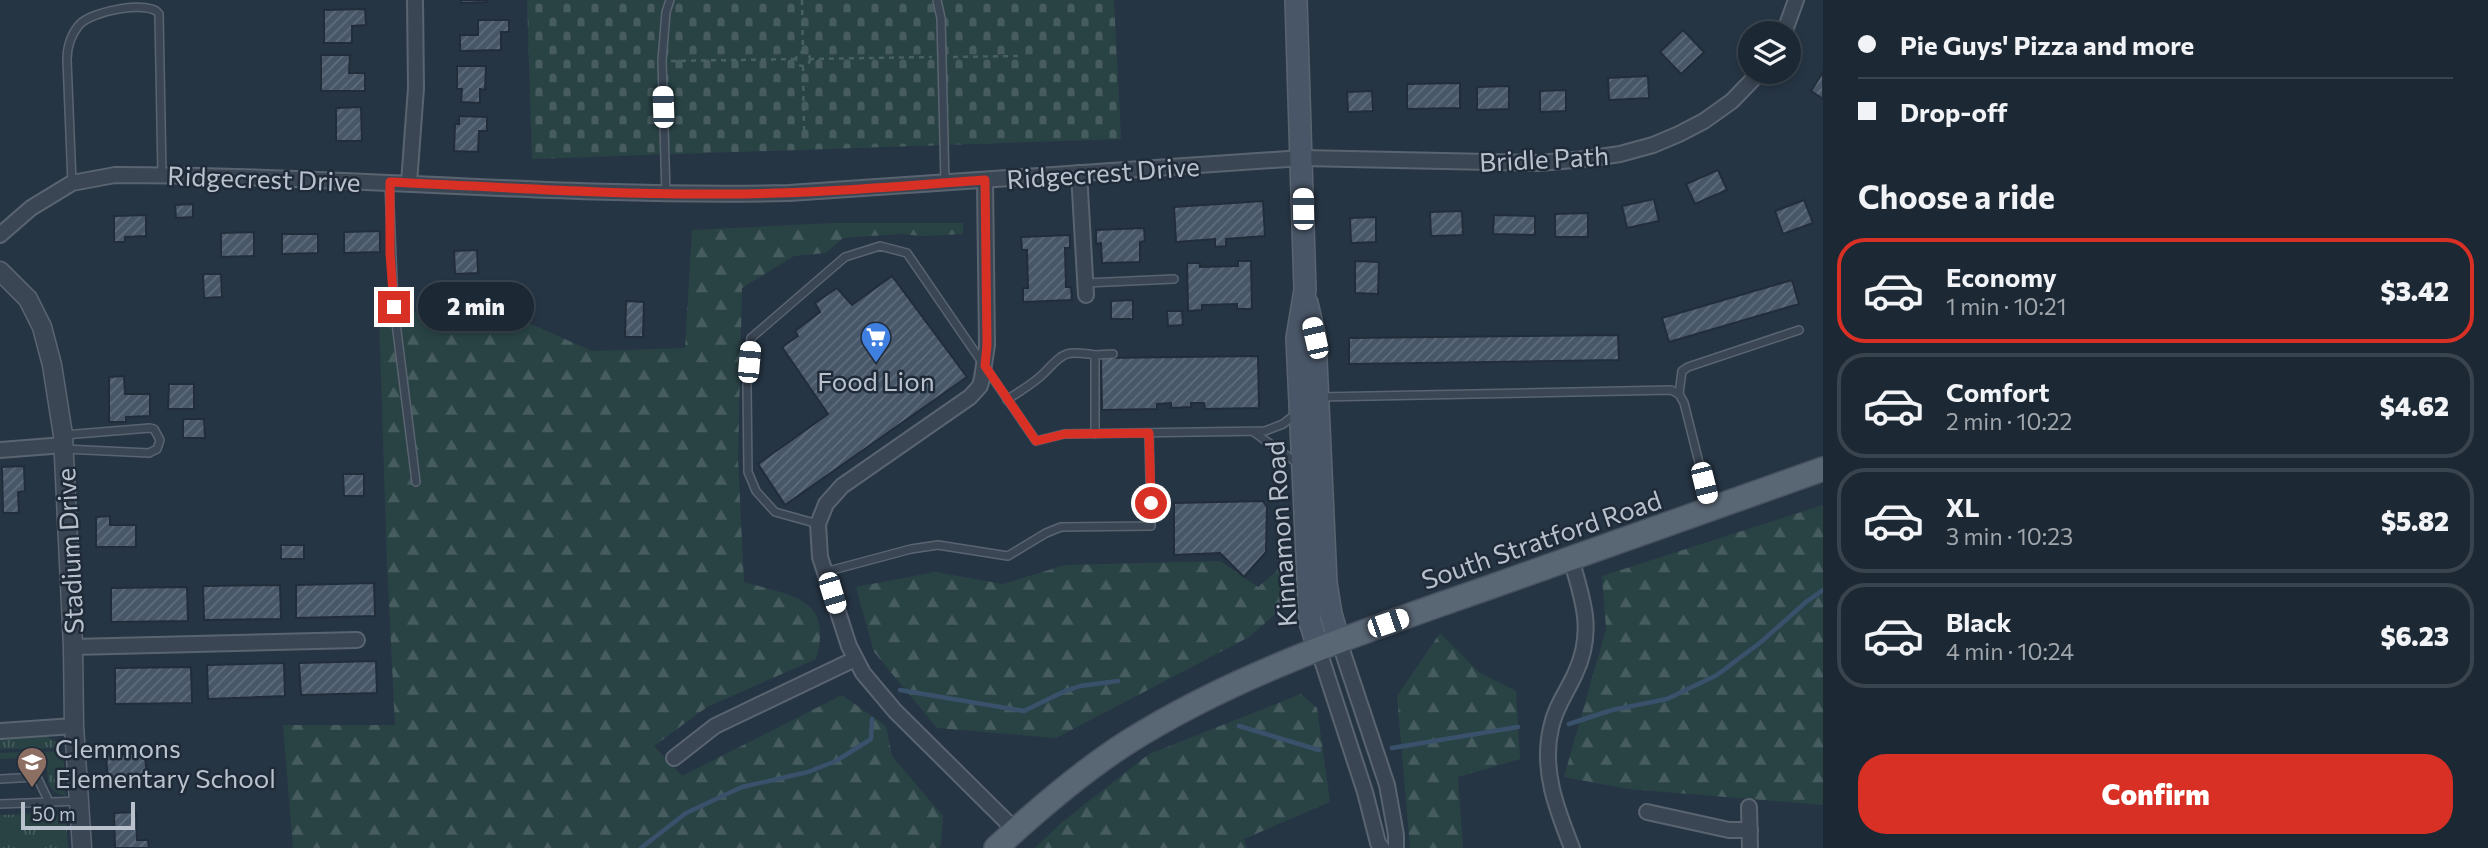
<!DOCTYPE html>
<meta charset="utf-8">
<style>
body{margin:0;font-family:Commissioner,sans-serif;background:#29343f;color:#f1f3f6;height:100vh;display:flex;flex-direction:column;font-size:26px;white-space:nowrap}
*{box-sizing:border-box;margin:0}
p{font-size:23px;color:#a0a6ac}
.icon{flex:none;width:38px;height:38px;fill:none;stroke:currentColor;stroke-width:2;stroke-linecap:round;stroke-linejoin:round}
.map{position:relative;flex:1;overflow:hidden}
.panel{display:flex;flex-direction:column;background:#1c2833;width:665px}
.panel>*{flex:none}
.hud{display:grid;align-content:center;height:154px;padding:0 35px;background:#1c2833}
.fabs{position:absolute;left:1738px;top:21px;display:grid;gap:14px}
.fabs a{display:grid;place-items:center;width:63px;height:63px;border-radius:50%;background:#1c2833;box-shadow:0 4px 10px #0003,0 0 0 2px #3a444e;font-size:35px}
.scale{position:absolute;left:21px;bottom:18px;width:114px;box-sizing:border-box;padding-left:7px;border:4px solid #b9c1cd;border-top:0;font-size:19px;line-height:24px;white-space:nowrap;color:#b9c1cd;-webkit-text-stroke:5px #202b39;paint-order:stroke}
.end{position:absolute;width:32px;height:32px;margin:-16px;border:9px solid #d93025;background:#fff;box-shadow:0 0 0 4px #fff}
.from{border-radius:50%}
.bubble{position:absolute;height:49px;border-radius:24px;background:#1c2833;box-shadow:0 4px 10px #0003,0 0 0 2px #3a444e;font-size:23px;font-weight:800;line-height:49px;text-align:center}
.car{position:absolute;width:21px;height:42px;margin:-21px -10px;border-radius:9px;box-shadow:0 0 5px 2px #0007;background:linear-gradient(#fff 24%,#345 0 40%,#fff 0 76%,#345 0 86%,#fff 0)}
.hud b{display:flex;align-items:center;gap:24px;height:66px;font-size:26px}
.hud b+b{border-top:2px solid #3a444e}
.hud i{width:18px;height:18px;background:#f1f3f6}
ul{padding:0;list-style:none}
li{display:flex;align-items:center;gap:21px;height:105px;margin:0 14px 10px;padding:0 21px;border:4px solid #3a444e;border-radius:28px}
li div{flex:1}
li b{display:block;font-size:26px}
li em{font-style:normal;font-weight:800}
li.current{border-color:#d93025}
li>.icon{width:63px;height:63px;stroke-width:1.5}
h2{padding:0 35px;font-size:32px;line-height:84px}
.primary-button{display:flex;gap:14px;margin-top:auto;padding:14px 35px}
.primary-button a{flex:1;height:80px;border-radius:28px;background:#d93025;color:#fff;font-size:28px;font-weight:800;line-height:80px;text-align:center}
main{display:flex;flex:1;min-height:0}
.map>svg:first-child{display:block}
</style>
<main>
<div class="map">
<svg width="1823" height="848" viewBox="0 0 1823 848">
<defs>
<pattern id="grass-tufts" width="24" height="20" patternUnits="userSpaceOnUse" patternTransform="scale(1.75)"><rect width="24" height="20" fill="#294345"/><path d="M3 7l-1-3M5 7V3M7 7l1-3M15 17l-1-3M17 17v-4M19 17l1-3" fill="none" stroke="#465c5f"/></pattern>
<pattern id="forest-firs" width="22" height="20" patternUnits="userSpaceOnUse" patternTransform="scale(1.75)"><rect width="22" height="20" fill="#294345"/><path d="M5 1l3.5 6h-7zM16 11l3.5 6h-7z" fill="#465c5f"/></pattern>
<pattern id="cemetery-stones" width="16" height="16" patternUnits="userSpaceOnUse" patternTransform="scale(1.75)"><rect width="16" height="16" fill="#294345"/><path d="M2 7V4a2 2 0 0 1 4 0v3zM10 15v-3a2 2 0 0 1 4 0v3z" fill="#465c5f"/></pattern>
<pattern id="building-hatch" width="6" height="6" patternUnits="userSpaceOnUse" patternTransform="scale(1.75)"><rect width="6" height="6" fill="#485768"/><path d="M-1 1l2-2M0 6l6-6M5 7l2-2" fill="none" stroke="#606d7c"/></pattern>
</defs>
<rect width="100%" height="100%" fill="#263544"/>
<g fill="url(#grass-tufts)">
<polygon points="46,736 60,744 62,748 0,749 0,739"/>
<path d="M63,751L66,796C43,791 49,776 46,757L0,759V753Z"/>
<polygon points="37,814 63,817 66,821 68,848 0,848 0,815"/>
</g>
<g fill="url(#forest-firs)">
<path d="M833,223H963V234L924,236L899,234L843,238L826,253L794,256L742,288L738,459L744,582C791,596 834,597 816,659L707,707L654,746L682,776L842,695L886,726L892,756L943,816L941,845L939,848H293L283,725H395L387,563L379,315L485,304L592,351L685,348L692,230Z"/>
<polygon points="1823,505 1823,805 1628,789 1564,777 1606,629 1602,576"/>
<polygon points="1285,546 1285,579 1281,609 1249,637 1056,738 937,728 874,652 856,587 935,572 1003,584 1065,565 1220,561 1258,587 1277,571 1280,549"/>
<polygon points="1440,633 1480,673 1516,691 1520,759 1458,777 1463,848 1410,848 1397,696"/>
<polygon points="1301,694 1317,708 1330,802 1244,839 1247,848 1035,848 1061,823 1149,754"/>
</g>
<polygon fill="url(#cemetery-stones)" points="527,0 1114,0 1121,139 532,159"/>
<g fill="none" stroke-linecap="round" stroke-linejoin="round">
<g stroke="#3a516c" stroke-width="4.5">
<polyline points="900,690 1024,711 1063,692 1080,686 1118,681"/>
<polyline points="1569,724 1612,710 1667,699 1717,675 1761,642 1806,602 1823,590"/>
<polyline points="1239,726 1319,750"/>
<polyline points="1392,748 1518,727"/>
<polyline points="641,848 686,813 742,787 808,772 836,761 871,739 872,719"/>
</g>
</g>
<g fill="url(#building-hatch)" stroke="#222d3b" stroke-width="2">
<polygon points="461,0 487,0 487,2 461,3"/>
<polygon points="365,9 366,25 352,26 352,43 324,43 324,10"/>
<polygon points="478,20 509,20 509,32 501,32 501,50 460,51 460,35 478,35"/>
<polygon points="1683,30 1704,52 1681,74 1660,52"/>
<polygon points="321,55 350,55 349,73 365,73 365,91 321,91"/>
<polygon points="457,66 486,66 485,90 480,89 480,103 461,102 462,89 457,89"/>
<polygon points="1823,72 1823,99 1811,91"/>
<polygon points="1648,76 1649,98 1609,100 1608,78"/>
<polygon points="1460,83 1460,108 1407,109 1407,84"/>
<polygon points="1509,86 1509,109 1477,110 1477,87"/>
<polygon points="1566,90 1566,111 1540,112 1540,91"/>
<polygon points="1372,91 1373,111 1348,112 1347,92"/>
<polygon points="361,107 362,141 336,141 336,108"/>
<polygon points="459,116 487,117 487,131 479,131 478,152 454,151 455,124 459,124"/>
<polygon points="1718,170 1727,190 1695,204 1686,184"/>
<polygon points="1654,199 1659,221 1627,228 1622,206"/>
<polygon points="1804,200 1813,223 1783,234 1775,211"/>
<polygon points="1263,201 1265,236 1226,239 1226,246 1215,247 1215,239 1176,242 1174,207"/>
<polygon points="193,204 193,217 176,218 175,205"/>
<polygon points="1462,211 1463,235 1431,236 1430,212"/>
<polygon points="1588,213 1588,237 1555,237 1555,214"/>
<polygon points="146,215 146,236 125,237 125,242 114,242 114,216"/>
<polygon points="1494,215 1535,216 1535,235 1493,234"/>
<polygon points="1376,217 1376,242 1351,243 1350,218"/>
<polygon points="1144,228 1145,241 1140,242 1140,262 1102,263 1101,243 1096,244 1096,230"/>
<polygon points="380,231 380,252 344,253 344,232"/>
<polygon points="254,232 254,256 221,257 221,233"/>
<polygon points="282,234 318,234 318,253 282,254"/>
<polygon points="1070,235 1070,248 1065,248 1066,287 1071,287 1072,300 1023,302 1023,288 1028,288 1027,250 1022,250 1021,237"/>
<polygon points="477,250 478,273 455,274 454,251"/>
<polygon points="1238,261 1251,261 1252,309 1237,309 1237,304 1202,305 1202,310 1188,311 1187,263 1200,263 1200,267 1238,266"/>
<polygon points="1355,261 1379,262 1378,294 1355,293"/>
<polygon points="203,274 221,274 222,297 204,298"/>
<polygon points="892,276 967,377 785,505 758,464 828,414 782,347 798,336 795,331 820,312 815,303 837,288 852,305"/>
<polygon points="1792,280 1799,304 1669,342 1662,318"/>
<polygon points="1133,300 1133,319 1111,319 1111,301"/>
<polygon points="626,301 644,302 643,337 625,337"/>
<polygon points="1167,311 1182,311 1183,325 1168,326"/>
<polygon points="1618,335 1619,360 1349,364 1349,338"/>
<polygon points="1258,356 1259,408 1205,409 1204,403 1191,403 1191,407 1171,408 1171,403 1157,404 1157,409 1102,410 1101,358"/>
<polygon points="124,376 125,394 150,394 150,416 126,417 126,422 109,422 109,377"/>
<polygon points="169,384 194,384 194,409 168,409"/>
<polygon points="183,419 204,419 205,438 183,438"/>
<polygon points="24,466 25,491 18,492 19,513 3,513 2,467"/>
<polygon points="343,474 364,474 364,496 344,496"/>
<polygon points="1263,501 1267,507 1266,552 1244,577 1220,553 1174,555 1174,503"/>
<polygon points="110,516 110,525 136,525 136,547 96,547 96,517"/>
<rect x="281" y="545" width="23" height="14"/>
<polygon points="374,583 375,616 296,618 296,585"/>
<polygon points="280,585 281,619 204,620 203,586"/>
<polygon points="187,587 188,621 111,622 111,588"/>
<polygon points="376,661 377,693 301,695 299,663"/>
<polygon points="284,663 285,696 208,699 207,665"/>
<polygon points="191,667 192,703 115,704 115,668"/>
<polygon points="145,753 147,781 108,783 106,755"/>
<polygon points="136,812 137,840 148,840 149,848 115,848 114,813"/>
</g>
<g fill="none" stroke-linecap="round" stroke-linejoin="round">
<g stroke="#5a6471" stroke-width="10">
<g id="service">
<polyline points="937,0 941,18 945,182"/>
<path d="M72,183L67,60C67,47 70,36 79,25C92,10 152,0 159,14L162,175"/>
<polyline points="389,183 394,307 416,482"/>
<polyline points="666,194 662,61 666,12 670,0"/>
<polyline points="1086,283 1174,279"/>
<polyline points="1095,355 1113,354"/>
<polyline points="1679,394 1682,371 1688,367 1799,330"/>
<polyline points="1319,397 1671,390 1679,394 1684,403 1710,506"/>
<path d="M1007,400C1018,392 1033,384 1043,374C1064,353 1063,350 1095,355V434"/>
<polyline points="1255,433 1297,463"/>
<polyline points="64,435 150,428 154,429 160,440 157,449 149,453 64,449"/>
<polyline points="818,524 775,512 756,491 748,472 747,386 751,338 845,257 880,246 907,253 1036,441 1064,434 1265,431 1283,424 1297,413"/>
<polyline points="825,572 911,549 938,545 1008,556 1046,533 1061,527 1151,526 1149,433"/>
<polyline points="0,779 37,777 49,802"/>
<polyline points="0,804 79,801"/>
</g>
</g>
<g stroke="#5a6471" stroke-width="18">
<g id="minor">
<polyline points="1784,33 1796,0"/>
<polyline points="1079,173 1086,295"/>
<polyline points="985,180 987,345 982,378 980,386 970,397 842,486 826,504 818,524 820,557 849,646 863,673 895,711 1015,830"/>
<polyline points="409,183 416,88 415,0"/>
<path d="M0,235L31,208L72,183L115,175C340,175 564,198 789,193L1302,158L1538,163L1586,159L1620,154L1653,145L1679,134L1704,121L1732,101L1760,72"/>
<polyline points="0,450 64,445"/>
<path d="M1571,559C1583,600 1595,632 1575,674C1567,692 1555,707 1551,728C1541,770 1557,810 1572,848"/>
<polyline points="1339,641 1387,785 1396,835 1396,848"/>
<polyline points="73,647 357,640"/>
<polyline points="1318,648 1365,792 1378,843 1382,848"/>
<polyline points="0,731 74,726"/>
<polyline points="674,758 715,726 855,659"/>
<polyline points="1749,807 1750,848"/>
<polyline points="1647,812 1729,830 1750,830"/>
</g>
</g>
<g stroke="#5a6471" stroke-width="21">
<polyline id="tertiary" points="0,271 28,299 42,327 52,365 63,435 73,647 74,726 82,848"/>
</g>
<g stroke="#5a6471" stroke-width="24">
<g id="secondary">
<polyline points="1296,0 1305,290 1297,338 1310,622 1318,648"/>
<polyline points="1307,303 1315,338 1326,583 1331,614 1339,641"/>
</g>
</g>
<g stroke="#485260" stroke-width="26">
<path id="primary" d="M996,848C1037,810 1081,772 1128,742C1241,671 1368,630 1493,586C1603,547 1713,508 1823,469"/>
</g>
<g stroke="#476061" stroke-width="2.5" stroke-dasharray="5 5" stroke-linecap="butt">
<polyline points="802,0 803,53"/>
<circle cx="803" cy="59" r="7"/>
<polyline points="953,57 1021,56"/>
<polyline points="809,59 932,57"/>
<polyline points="671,61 797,59"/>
<polyline points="803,66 804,131"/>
</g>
<use href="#service" stroke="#3b4654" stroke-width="7"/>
<use href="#minor" stroke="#3b4654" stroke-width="14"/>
<use href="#tertiary" stroke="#3b4654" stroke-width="18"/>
<use href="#secondary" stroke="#495667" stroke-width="21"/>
<use href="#primary" stroke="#596674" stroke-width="23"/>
</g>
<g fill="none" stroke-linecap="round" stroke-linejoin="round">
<path stroke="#d93025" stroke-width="9" d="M394,307L390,253V182C501,187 613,195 725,194C812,194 899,186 985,180L987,345L985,366L1036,441L1065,434L1149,433L1151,503"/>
</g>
<defs>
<g id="supermarket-pin" transform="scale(1.575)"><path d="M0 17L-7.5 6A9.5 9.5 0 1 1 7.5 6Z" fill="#3f7fe0" stroke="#202b39"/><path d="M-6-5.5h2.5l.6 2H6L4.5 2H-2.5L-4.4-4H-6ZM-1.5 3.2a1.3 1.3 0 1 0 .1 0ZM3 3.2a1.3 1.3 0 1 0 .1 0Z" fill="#fff"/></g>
<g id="school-pin" transform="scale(1.575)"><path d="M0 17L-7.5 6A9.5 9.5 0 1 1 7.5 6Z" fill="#8d6e63" stroke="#202b39"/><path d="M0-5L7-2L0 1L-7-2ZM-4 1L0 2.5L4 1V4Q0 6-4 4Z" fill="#fff"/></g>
</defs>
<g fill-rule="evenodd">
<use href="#supermarket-pin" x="876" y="337"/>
<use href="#school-pin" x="32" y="762"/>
</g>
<g text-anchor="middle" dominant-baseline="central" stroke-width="5" stroke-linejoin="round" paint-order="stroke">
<g font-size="26" fill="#b9c1cd" stroke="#202b39">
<text transform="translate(1544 158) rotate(-3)">Bridle Path</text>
<text transform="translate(1103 172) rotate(-4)">Ridgecrest Drive</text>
<text transform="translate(264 178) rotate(2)">Ridgecrest Drive</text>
<text transform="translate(1280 534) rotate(-94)">Kinnamon Road</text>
<text transform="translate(1541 539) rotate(-19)">South Stratford Road</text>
<text transform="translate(69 551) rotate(-93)">Stadium Drive</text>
</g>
<g font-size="26" fill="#b9c1cd" stroke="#202b39">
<text x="876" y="380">Food Lion</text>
<text x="55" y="747" text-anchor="start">Clemmons<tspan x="55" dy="30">Elementary School</tspan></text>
</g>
</g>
</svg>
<div class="fabs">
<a><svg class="icon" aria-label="layers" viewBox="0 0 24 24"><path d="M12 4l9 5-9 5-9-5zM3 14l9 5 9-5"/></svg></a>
</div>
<div class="scale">50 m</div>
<i class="end from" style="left:1151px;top:503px"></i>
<i class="end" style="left:394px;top:307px"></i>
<div class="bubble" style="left:418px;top:282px;width:116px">2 min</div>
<i class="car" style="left:663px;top:107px;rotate:358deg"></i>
<i class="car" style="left:1303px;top:209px;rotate:359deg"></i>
<i class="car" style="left:1315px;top:338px;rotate:347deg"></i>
<i class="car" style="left:749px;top:362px;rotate:5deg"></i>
<i class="car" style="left:1704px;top:483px;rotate:166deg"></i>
<i class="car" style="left:832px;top:593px;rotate:163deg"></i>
<i class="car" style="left:1388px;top:623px;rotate:71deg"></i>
</div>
<section class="panel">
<div class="hud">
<b><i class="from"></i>Pie Guys' Pizza and more</b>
<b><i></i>Drop-off</b>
</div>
<h2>Choose a ride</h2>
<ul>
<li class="current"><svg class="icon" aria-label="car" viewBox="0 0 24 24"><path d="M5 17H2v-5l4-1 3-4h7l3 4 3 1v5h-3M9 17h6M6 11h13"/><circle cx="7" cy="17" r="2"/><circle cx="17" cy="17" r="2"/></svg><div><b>Economy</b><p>1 min · 10:21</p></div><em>$3.42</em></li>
<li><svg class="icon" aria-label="car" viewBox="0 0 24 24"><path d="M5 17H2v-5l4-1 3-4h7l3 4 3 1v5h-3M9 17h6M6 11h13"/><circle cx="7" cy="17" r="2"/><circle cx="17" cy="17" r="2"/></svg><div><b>Comfort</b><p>2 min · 10:22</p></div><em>$4.62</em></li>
<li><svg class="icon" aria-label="car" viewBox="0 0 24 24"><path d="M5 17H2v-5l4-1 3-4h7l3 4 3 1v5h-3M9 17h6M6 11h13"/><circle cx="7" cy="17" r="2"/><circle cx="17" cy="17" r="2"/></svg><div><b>XL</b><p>3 min · 10:23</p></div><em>$5.82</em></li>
<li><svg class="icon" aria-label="car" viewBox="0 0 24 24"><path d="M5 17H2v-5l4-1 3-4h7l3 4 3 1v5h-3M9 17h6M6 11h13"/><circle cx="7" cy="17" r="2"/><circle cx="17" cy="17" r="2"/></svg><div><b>Black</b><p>4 min · 10:24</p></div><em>$6.23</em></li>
</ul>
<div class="primary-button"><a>Confirm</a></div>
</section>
</main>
